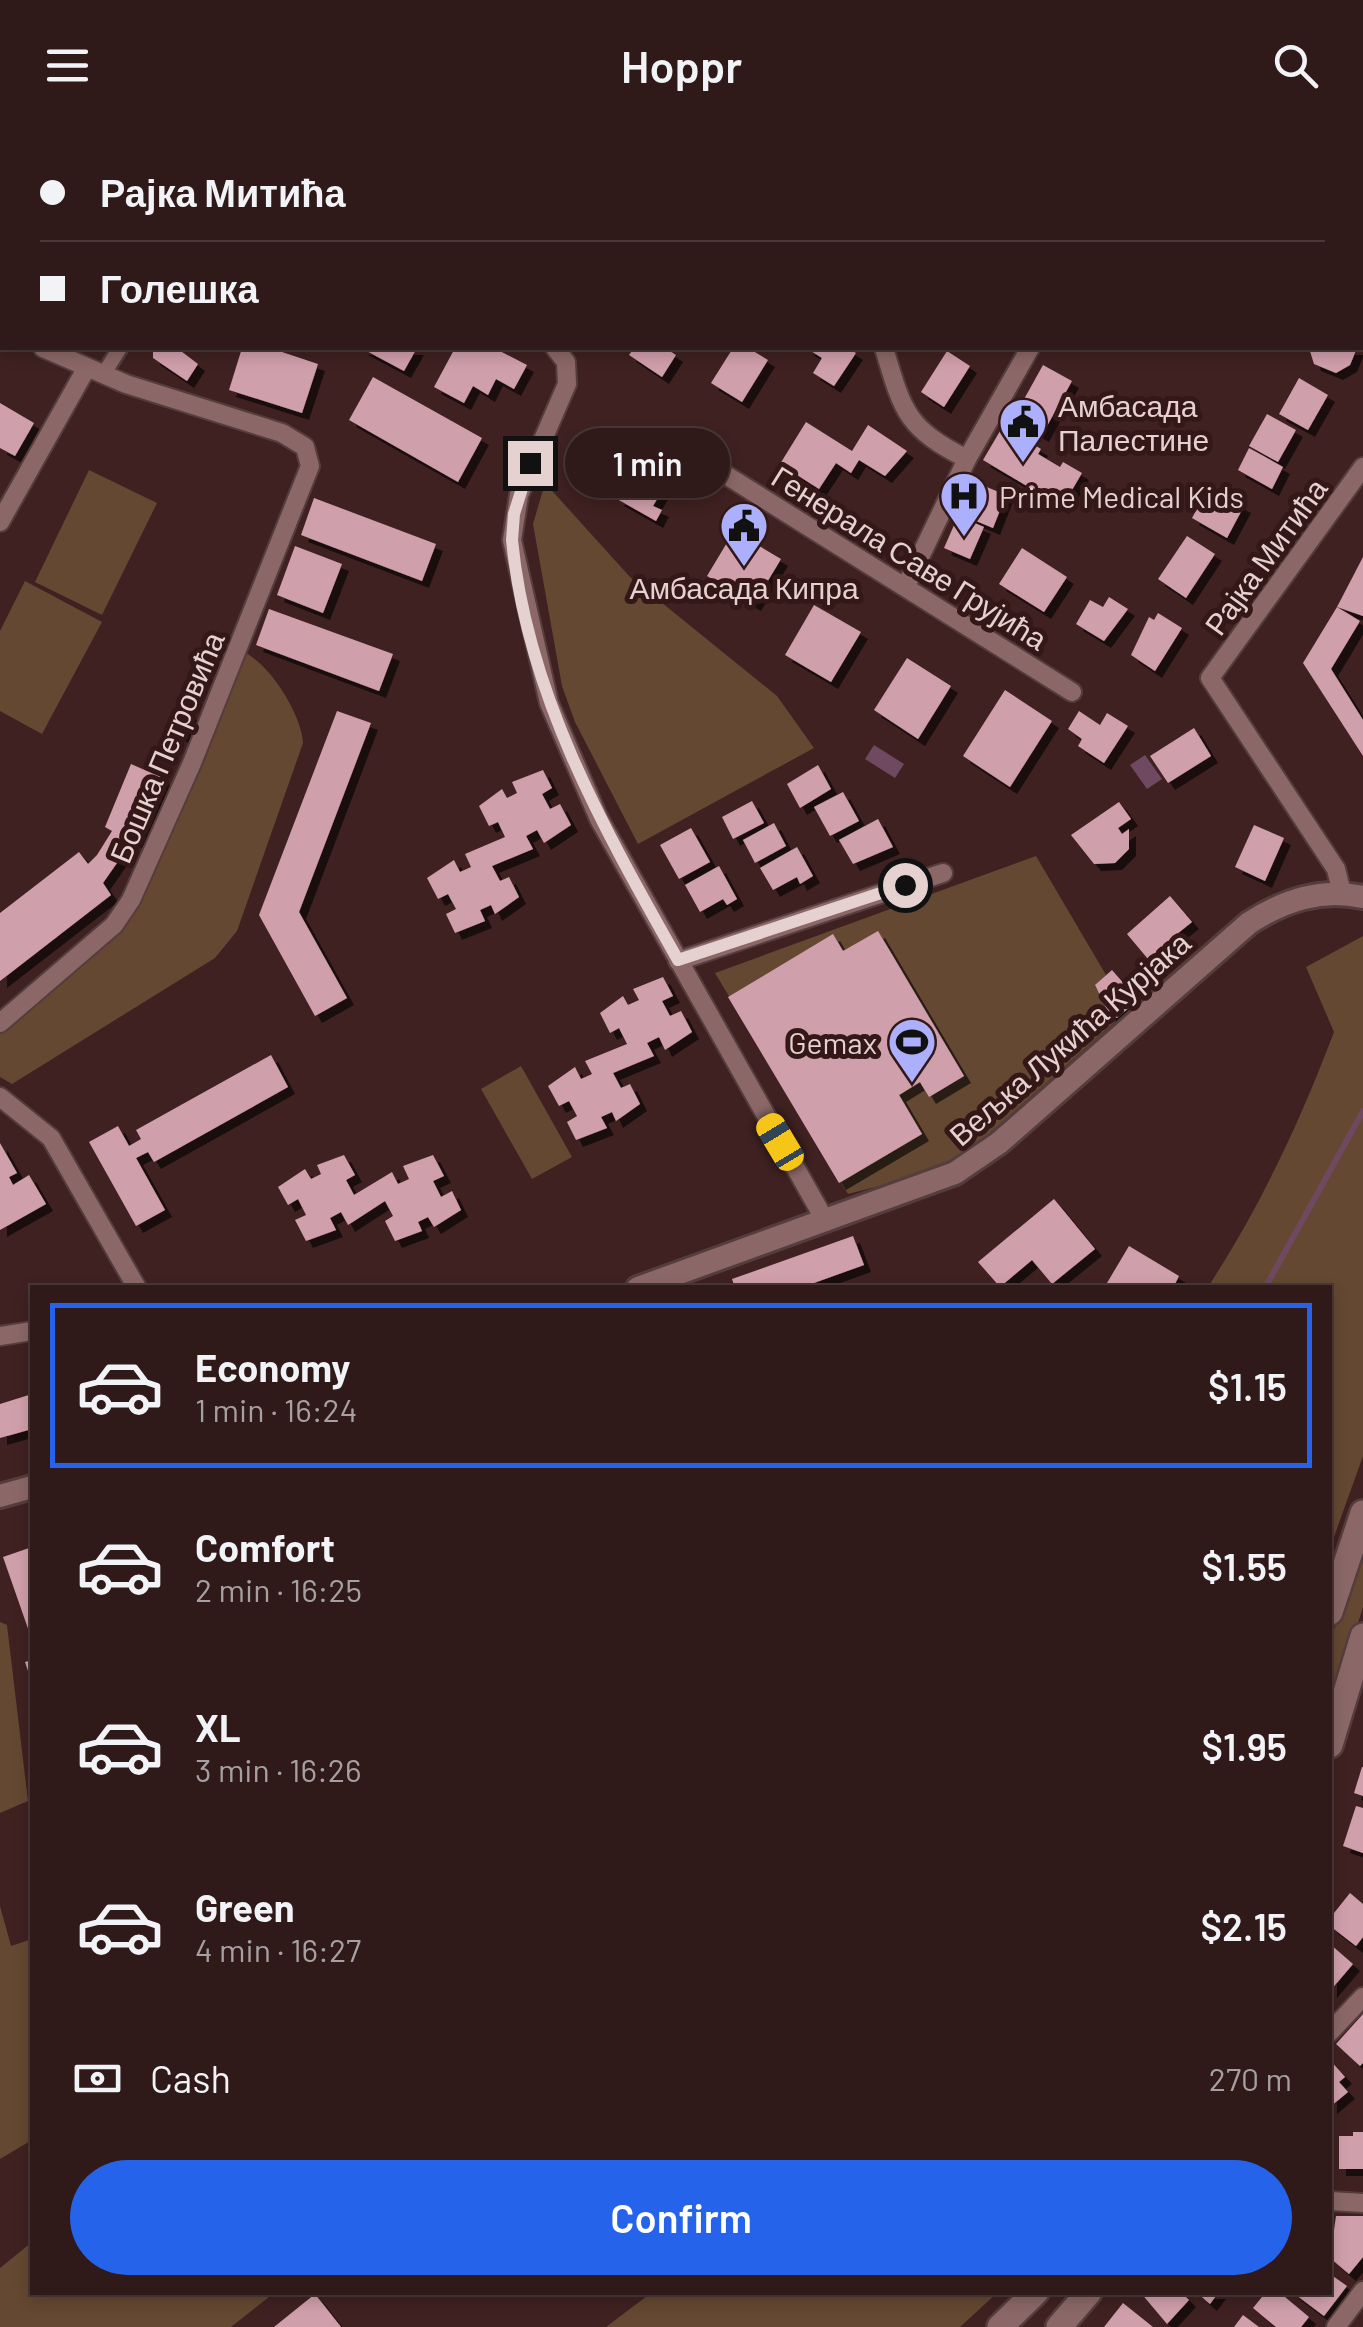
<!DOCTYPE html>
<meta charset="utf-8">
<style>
body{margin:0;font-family:Barlow,sans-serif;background:#3b2626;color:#f1f3f6;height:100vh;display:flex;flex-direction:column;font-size:38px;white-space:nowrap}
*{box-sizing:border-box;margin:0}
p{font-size:32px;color:#a7a0a2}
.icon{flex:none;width:55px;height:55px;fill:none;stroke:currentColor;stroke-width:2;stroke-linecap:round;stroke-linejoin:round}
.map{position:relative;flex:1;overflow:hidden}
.sheet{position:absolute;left:30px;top:1155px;width:1302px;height:1010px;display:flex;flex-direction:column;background:#2f1919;border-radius:0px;box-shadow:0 5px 15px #0003,0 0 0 2px #4a3838}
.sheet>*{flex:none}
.hud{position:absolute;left:0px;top:0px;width:1365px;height:220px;box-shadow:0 5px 15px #0003,0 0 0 2px #4a3838;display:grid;align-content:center;height:220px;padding:0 40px;background:#2f1919}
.end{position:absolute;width:45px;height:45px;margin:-22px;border:12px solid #e5d1d0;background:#111;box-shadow:0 0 0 5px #111}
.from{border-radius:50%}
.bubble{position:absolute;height:70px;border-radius:35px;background:#2f1919;box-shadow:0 5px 15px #0003,0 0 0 2px #4a3838;font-size:32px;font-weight:600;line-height:70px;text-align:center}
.car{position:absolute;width:30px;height:60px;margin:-30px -15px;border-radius:12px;box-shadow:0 0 8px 2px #0007;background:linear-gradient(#f5c518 24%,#345 0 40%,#f5c518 0 76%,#345 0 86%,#f5c518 0)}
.hud b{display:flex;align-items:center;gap:35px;height:95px;font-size:38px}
.hud b+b{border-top:2px solid #4a3838}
.hud i{width:25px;height:25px;background:#f1f3f6}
ul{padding:18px 0 0;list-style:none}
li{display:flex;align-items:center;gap:30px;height:165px;margin:0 20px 15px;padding:0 20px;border:5px solid transparent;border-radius:0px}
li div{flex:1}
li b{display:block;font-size:38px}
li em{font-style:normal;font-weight:600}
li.active{border-color:#2563eb}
li>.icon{width:90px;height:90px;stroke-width:1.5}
.pay{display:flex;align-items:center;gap:25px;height:110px;padding:0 40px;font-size:38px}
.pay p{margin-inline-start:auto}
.action{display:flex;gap:20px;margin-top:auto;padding:20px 40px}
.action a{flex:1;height:115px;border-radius:60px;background:#2563eb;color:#fff;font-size:40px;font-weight:600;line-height:115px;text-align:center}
header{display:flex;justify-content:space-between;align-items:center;height:130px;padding:0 40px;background:#2f1919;font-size:45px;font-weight:600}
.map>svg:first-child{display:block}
</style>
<header><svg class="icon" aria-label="menu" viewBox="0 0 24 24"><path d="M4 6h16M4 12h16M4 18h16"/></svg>Hoppr<svg class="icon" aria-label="search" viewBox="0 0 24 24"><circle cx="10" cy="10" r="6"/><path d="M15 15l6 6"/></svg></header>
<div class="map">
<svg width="1363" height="2197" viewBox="0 0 1363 2197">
<defs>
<filter id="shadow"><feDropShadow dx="7" dy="7" stdDeviation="0" flood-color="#0009"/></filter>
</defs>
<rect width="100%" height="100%" fill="#3f2121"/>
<g fill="#644831">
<polygon points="89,340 157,373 102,485 35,452"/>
<polygon points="545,353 630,447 777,566 814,618 638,714 575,592 562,556 533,394"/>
<polygon points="25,451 102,492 42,604 0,581 0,501"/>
<path d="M237,519C266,527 302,584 303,613L237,801L215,828L12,954L0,947V893L114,795Z"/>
<polygon points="1036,726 1106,845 1095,856 1115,892 973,1018 922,1045 848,1064 715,843"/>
<path d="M1363,806V1326L1330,1418V1158L1208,1157C1260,1077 1300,992 1334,902L1306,837Z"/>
<polygon points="521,936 572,1027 532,1049 481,959"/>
<polygon points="1363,1410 1363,1477 1330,1583 1330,1512"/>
<polygon points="0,1492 7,1495 28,1671 0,1683"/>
<polygon points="0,1776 11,1816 32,1809 32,2010 0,2029"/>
<polygon points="32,2112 32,2162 274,2163 231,2197 0,2197 0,2138"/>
<polygon points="651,2163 651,2162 997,2163 960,2197 606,2197"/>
</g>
<g fill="#6e4960">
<polygon points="874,615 904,634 895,648 865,629"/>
<polygon points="1145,625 1162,649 1147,659 1130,635"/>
</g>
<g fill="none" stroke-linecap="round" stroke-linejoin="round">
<polyline stroke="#6e4960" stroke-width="6" points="1265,1158 1363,981"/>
</g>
<g fill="#d09fac" filter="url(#shadow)">
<polygon points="153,218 177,218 198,234 187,251 153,228"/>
<polygon points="242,218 283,218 282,222 318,234 302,283 229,260"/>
<polygon points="361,218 417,218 404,241"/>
<polygon points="455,218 494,218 527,235 514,259 496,249 488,265 473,256 464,273 434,257"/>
<polygon points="634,218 665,218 676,225 662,247 629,225"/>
<polygon points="733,218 748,218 768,230 742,272 711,253"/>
<polygon points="806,218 848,218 856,223 834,256 813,243 822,228"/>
<polygon points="1309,218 1357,218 1350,235 1336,243 1314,234"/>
<polygon points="947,221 970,236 944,277 921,262"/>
<polygon points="1043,235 1072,251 1042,305 1013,289"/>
<polygon points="373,247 482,308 458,352 349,290"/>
<polygon points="1299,248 1328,265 1308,300 1279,284"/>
<polygon points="0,273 34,293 15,326 0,318"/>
<polygon points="1267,284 1296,300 1278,332 1249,316"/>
<polygon points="806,292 852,321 868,295 907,321 885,346 859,330 851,343 836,333 819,359 780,334"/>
<polygon points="644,296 676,314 660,353 665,356 653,376 662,380 656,391 617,369 620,365 604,356"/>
<polygon points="1003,296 1041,319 1038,324 1060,337 1063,332 1082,343 1062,377 983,330"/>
<polygon points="1249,318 1283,337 1272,359 1238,340"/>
<polygon points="977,353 1006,365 993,398 964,386"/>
<polygon points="1209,357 1244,376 1227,408 1192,388"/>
<polygon points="314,368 436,414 422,451 301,405"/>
<polygon points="958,386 984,397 970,429 944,418"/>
<polygon points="734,401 781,429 754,474 707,446"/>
<polygon points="1187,406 1215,424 1186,468 1158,449"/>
<polygon points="295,416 342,434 323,483 277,465"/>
<polygon points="1022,418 1067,447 1044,482 999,454"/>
<polygon points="1363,427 1363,486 1337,477"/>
<polygon points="1109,467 1128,479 1104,511 1076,494 1090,470 1103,477"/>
<polygon points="814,475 861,502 831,552 785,525"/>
<polygon points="1337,477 1360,491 1331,539 1363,590 1363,626 1303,533"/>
<polygon points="269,479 393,524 379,561 256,515"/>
<polygon points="1158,483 1182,498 1155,541 1131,525 1149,487 1154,490"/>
<polygon points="907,528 951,556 918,609 874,580"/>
<polygon points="1005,560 1052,591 1010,657 963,626"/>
<polygon points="176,577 194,585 184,607 166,599"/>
<polygon points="337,581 371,593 299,782 347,868 315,886 259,785"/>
<polygon points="1079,581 1100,595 1107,583 1128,596 1104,633 1078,616 1082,609 1068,599"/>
<polygon points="1194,598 1211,626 1168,653 1150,626"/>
<polygon points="131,634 163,648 137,712 133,710 103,753 111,765 0,851 0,783 79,722 88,734 97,725 112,701 105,697"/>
<polygon points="818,635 831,659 800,678 787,654"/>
<polygon points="543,640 552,658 542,664 550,679 560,674 571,695 544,713 537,700 526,706 533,719 492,736 500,751 509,747 519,767 495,784 491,775 480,780 485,791 455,803 446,784 456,779 448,764 438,769 427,748 454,730 460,742 471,737 465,724 505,707 498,692 489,696 479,676 502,659 507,668 517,663 512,652"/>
<polygon points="843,662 859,691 830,706 814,677"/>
<polygon points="752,671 764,693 733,709 722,687"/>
<polygon points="1119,672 1131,689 1118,698 1122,704 1129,699 1129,719 1115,733 1094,734 1071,705"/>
<polygon points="878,689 893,717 853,734 839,710"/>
<polygon points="774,693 786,716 755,733 743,710"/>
<polygon points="1254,695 1284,708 1265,751 1235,737"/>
<polygon points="691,698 710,732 679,749 660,715"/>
<polygon points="797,717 813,746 800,754 797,747 773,760 760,738"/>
<polygon points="719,736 737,769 727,775 723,769 700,782 685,755"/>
<polygon points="1170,766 1192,792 1172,808 1181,819 1170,828 1161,818 1148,829 1127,804"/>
<polygon points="878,801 964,946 929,967 920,952 899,965 922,1004 839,1053 728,867 833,804 843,821"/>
<polygon points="1112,840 1138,870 1117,888 1110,886 1095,855"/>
<polygon points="663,847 673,866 662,871 670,886 681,881 692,902 665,920 659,907 647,913 654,926 613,943 621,958 630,954 640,974 616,991 612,982 601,987 607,998 576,1010 567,992 577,986 569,971 559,976 548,956 575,937 581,949 592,944 585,931 627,914 619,898 610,903 600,883 623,866 628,875 639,870 633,859"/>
<polygon points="271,925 288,957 154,1032 148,1022 136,1028 165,1080 136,1096 89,1012 118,996 129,1016 141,1009 136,1000"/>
<polygon points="0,1013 17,1043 9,1047 13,1055 29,1045 46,1074 0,1100"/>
<polygon points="344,1025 355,1045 346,1050 354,1065 392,1042 398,1054 409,1049 403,1036 433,1025 444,1046 433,1051 441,1067 452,1061 461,1080 434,1097 428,1087 418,1092 422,1101 395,1111 385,1091 393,1086 385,1071 348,1095 341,1082 330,1088 336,1100 306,1111 295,1090 306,1085 298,1069 288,1075 278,1057 305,1039 311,1049 321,1044 317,1035"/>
<polygon points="1054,1069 1095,1119 1052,1154 1032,1130 1000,1157 978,1132"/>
<polygon points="853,1106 864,1135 800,1158 735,1158 732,1149"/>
<polygon points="1129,1116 1179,1146 1173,1158 1104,1158"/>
<polygon points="32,1264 32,1299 0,1308 0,1274"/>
<polygon points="32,1417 32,1510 3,1427"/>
<polygon points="32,1530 32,1553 25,1532"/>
<polygon points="1362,1637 1363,1637 1363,1666 1354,1663"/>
<polygon points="1356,1676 1363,1678 1363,1723 1343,1716"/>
<polygon points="1350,1763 1363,1774 1363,1807 1356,1816 1330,1796 1330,1788"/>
<polygon points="1330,1814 1353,1834 1330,1861"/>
<polygon points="1363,1884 1363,1933 1360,1936 1336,1914"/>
<polygon points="1330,1930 1345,1947 1339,1952 1348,1962 1330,1977"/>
<polygon points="1353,2002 1363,2002 1363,2039 1339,2039 1339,2006 1353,2006"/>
<polygon points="1336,2086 1363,2086 1363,2127 1349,2144 1330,2128"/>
<polygon points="1330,2144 1347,2156 1324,2186 1292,2162 1330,2162"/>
<polygon points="1140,2162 1181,2162 1189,2170 1167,2194"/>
<polygon points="1196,2162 1219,2162 1210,2174"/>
<polygon points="1266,2162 1279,2162 1309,2187 1301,2197 1276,2197 1253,2178"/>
<polygon points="315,2164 341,2197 274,2197"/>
<polygon points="1123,2173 1153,2197 1104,2197"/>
<polygon points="1243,2185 1259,2197 1234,2197"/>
</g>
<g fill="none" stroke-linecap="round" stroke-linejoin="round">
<g stroke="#563d3d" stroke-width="19">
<polyline id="pedestrian" points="103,245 120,218"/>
</g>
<g stroke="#563d3d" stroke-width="22">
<g id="minor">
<polyline points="192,0 195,2"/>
<polyline points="821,0 821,2"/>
<polyline points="1350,0 1354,2"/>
<polyline points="502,2 502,0"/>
<polyline points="662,2 664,0"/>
<polyline points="1214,2 1217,0"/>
<polyline points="0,193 2,194"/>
<polyline points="555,218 566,232 567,254 519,365 512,410 549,573 599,689 826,1092"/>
<path d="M884,218C903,282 906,298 967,329"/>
<polyline points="718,340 1072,562"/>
<polyline points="0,392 86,239"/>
<polyline points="906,456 967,329 1030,218"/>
<polyline points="1342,763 1336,739 1210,548 1363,337"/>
<polyline points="678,831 943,743"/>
<polyline points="0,893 114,795 131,770 192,633 310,336 305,317 282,303 126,254 43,218"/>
<polyline points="0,967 51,1008 137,1158"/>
<polyline points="0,1206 32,1201"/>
<polyline points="1330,1902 1363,1867"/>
<polyline points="1330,2071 1363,2073"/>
<polyline points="1336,2197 1363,2161"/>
</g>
</g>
<g stroke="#563d3d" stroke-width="28">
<g id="tertiary">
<path d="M638,1158L955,1043L999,1013L1249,793C1285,770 1321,758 1363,767"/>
<polyline points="0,1366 32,1357"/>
</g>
</g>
<g stroke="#563d3d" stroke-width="30">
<g id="secondary">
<polyline points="1330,1482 1363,1383"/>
<polyline points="1330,1615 1363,1506"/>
<polyline points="1000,2197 1036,2162"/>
<polyline points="1059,2197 1089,2162"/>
</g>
</g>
<use href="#pedestrian" stroke="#8b6867" stroke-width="14"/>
<use href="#minor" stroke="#8b6867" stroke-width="18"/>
<use href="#tertiary" stroke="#8b6867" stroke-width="22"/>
<use href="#secondary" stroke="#8b6867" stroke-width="25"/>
</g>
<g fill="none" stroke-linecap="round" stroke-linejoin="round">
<path stroke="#e5d1d0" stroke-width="12" d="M530,333L514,384L512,410C527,564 604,699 678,830L905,755"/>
</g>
<defs>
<g id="civic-pin" transform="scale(2.5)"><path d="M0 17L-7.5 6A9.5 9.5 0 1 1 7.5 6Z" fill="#acaffb" stroke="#341717"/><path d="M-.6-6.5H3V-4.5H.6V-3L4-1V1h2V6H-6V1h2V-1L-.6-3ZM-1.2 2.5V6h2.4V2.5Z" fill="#111"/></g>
<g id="hospital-pin" transform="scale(2.5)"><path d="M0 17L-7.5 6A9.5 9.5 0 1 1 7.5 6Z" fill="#acaffb" stroke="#341717"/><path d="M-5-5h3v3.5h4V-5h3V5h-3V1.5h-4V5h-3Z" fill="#111"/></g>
<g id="stadium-pin" transform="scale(2.5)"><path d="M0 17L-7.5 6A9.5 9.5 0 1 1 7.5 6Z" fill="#acaffb" stroke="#341717"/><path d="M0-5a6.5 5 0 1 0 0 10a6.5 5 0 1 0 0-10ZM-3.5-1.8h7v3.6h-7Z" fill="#111"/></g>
</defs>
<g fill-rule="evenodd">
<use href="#civic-pin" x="1023" y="292"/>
<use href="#hospital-pin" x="964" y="366"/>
<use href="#civic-pin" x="744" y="396"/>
<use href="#stadium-pin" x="912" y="912"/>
</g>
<g text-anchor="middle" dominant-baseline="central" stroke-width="10" stroke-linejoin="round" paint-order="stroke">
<g font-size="30" fill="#e5d1d0" stroke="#341717" text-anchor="start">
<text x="1058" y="275">Амбасада<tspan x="1058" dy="34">Палестине</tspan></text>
<text x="999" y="366">Prime Medical Kids</text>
<text x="744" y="457" text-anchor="middle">Амбасада Кипра</text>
<text x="877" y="912" text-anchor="end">Gemax</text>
</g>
<g font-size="30" fill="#e5d1d0" stroke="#341717">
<text transform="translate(1265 426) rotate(-54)">Рајка Митића</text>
<text transform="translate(910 427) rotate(32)">Генерала Саве Грујића</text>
<text transform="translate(166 617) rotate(-67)">Бошка Петровића</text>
<text transform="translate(1069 908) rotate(-41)">Вељка Лукића Курјака</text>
</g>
</g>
</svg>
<i class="end from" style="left:905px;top:755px"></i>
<i class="end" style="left:530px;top:333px"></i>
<div class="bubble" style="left:565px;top:298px;width:165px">1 min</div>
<i class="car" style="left:780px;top:1012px;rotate:329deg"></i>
<div class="hud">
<b><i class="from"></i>Рајка Митића</b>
<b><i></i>Голешка</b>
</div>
<section class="sheet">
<ul>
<li class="active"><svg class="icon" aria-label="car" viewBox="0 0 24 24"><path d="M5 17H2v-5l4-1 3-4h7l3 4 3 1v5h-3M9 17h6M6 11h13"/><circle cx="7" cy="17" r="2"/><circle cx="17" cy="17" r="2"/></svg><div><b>Economy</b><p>1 min · 16:24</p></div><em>$1.15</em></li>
<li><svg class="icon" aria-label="car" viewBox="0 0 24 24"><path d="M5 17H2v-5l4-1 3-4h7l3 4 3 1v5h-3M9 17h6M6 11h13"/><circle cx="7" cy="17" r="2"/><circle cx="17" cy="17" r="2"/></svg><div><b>Comfort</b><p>2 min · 16:25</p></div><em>$1.55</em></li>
<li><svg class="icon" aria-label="car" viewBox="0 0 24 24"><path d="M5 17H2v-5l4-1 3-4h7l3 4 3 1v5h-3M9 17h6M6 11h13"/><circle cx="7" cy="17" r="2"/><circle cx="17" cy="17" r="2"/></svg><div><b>XL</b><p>3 min · 16:26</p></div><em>$1.95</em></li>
<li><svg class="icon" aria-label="car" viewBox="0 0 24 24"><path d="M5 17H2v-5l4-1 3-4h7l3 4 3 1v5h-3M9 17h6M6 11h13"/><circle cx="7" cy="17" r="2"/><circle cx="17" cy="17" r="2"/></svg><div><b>Green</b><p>4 min · 16:27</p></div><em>$2.15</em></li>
</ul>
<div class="pay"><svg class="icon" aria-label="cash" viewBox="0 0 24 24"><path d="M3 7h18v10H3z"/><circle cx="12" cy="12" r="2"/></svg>Cash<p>270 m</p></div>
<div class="action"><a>Confirm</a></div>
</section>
</div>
